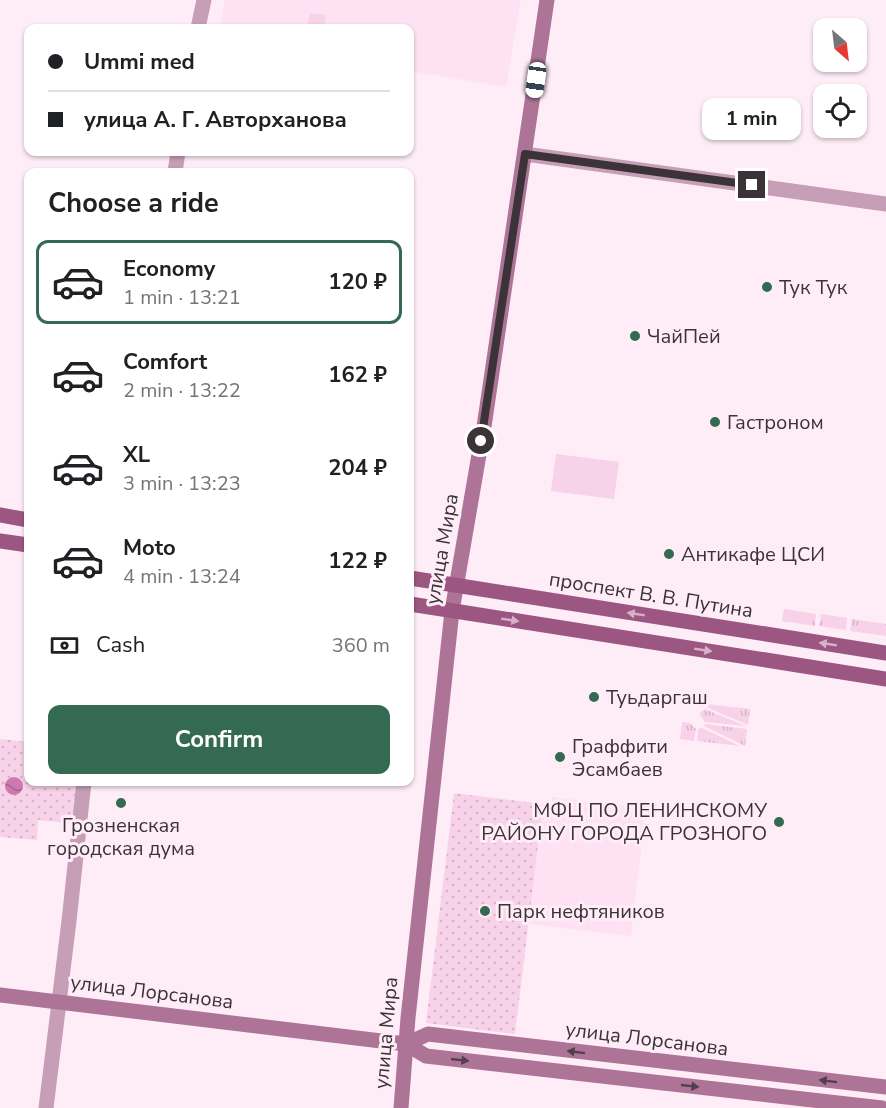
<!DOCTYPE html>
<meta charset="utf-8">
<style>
body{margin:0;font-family:"Nunito Sans",sans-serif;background:#f2f2f2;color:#202124;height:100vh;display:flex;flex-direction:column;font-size:22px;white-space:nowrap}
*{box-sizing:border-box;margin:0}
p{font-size:20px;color:#757577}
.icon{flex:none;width:33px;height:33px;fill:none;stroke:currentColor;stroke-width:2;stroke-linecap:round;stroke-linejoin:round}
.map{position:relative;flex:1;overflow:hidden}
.sheet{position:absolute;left:24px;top:168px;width:390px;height:618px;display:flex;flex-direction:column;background:#fff;border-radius:12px;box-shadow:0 2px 4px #0004}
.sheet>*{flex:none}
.top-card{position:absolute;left:24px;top:24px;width:390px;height:132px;border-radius:12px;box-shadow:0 2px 4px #0004;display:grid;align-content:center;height:132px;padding:0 24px;background:#fff}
.needle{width:39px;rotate:152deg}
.buttons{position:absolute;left:813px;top:18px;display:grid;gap:12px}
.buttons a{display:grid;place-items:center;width:54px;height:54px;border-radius:12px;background:#fff;box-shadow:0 2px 4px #0004;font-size:30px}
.end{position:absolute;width:27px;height:27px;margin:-14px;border:8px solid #3b3338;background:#fff;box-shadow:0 0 0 3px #fff}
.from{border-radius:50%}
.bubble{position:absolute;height:42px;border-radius:12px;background:#fff;box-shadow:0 2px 4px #0004;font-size:20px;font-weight:700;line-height:42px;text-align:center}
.car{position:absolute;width:18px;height:36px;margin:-18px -9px;border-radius:8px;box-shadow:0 0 4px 2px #0007;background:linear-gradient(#fff 24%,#345 0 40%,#fff 0 76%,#345 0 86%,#fff 0)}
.top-card b{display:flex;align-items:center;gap:21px;height:57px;font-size:22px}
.top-card b+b{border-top:2px solid #e0e0e0}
.top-card i{width:15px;height:15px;background:#202124}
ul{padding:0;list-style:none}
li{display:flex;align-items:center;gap:18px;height:84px;margin:0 12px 9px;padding:0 12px;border:3px solid transparent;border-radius:12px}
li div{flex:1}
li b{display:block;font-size:22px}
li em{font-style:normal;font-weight:700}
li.current{border-color:#336a51}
li>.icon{width:54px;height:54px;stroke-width:1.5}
h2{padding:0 24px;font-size:27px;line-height:72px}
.pay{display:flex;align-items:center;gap:15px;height:66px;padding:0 24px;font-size:22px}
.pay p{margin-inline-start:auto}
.cta{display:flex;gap:12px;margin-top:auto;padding:12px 24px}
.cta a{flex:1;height:69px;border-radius:12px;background:#336a51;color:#fff;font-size:24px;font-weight:700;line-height:69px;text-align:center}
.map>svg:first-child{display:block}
</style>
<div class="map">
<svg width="886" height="1108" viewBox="0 0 886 1108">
<defs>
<pattern id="grass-tufts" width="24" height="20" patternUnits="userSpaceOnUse" patternTransform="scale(1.5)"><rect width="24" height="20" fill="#f7d2e8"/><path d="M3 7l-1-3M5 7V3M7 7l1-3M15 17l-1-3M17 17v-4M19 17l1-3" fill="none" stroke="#d5b5c8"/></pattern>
<pattern id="park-dots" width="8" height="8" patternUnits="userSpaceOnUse" patternTransform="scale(1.5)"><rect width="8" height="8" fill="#f7d2e8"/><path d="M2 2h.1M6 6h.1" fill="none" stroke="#d5b5c8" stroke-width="1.8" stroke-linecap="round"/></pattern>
<pattern id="water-waves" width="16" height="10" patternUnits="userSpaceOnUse" patternTransform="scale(1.5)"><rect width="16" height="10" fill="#ce78af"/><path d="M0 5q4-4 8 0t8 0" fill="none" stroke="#a8638f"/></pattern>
</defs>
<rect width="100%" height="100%" fill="#feedf7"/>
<g fill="#fee2f3">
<polygon points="225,0 521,0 506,87 410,71 410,28 220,28"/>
<polygon points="552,797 646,808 631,936 528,924 543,804 551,804"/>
</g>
<g fill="url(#grass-tufts)">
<polygon points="784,609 816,614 815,626 782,621"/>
<polygon points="821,614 847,618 846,630 819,626"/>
<polygon points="852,619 886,624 886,636 850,631"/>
<polygon points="707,704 750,709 748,725 706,707"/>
<polygon points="705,709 746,726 705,722 700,715 701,712"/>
<polygon points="682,722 690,723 696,729 694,741 680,739"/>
<polygon points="705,724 747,729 745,746 704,726"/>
<polygon points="702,728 740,746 697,741 698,729"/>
</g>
<g fill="url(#park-dots)">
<polygon points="0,739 28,742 28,782 78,782 75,824 38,820 37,840 0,837"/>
<polygon points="454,793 543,804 515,1034 426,1023"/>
</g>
<g fill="#f7d2e8">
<polygon points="310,13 326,15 324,28 307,28"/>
<polygon points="556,454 619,462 614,499 551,491"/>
</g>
<circle fill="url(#water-waves)" cx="14" cy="786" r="9"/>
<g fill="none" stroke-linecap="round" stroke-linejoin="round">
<g stroke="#c69eb6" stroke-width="15">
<polyline points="198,28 204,0"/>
<polyline points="525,154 886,204"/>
<polyline points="175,172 178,152"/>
<polyline points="46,1108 69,921 84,782"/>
</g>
<g stroke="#ae7498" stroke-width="15">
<polyline points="0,995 406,1044 426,1056 882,1108"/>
<polyline points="406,1044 428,1034 886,1087"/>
<polyline points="401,1108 408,1018 452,611 485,420 547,0"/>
</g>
<g stroke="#9b5682" stroke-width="15">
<polyline points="0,515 28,520"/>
<polyline points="0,541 28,545"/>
<polyline points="410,578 886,653"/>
<polyline points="410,604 886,679"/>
</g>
</g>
<defs><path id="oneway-solid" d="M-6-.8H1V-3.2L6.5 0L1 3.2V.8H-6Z" transform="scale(1.5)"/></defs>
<g fill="#d6b1c8">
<use href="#oneway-solid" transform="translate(636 614) rotate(-171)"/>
<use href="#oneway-solid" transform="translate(510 620) rotate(9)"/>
<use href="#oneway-solid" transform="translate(828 644) rotate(-171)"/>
<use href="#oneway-solid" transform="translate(703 650) rotate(9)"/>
</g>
<g fill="#52404b">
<use href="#oneway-solid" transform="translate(576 1052) rotate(-173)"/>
<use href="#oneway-solid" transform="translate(460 1060) rotate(6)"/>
<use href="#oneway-solid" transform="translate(828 1081) rotate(-173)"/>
<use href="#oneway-solid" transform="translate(690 1086) rotate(6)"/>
</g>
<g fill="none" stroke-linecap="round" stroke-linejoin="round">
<polyline stroke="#3b3338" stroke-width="8" points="481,441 525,154 752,185"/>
</g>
<g fill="#336a51" stroke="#feedf7" stroke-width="2">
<circle cx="767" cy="287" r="6"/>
<circle cx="635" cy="336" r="6"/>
<circle cx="715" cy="422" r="6"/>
<circle cx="669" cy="554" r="6"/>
<circle cx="594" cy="697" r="6"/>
<circle cx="560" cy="757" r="6"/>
<circle cx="121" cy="803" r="6"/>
<circle cx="779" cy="822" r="6"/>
<circle cx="485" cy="911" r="6"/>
</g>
<g text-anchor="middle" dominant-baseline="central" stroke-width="6" stroke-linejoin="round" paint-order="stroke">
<g font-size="20" fill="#3b3338" stroke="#feedf7" text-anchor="start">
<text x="779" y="287">Тук Тук</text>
<text x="647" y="336">ЧайПей</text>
<text x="727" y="422">Гастроном</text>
<text x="681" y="554">Антикафе ЦСИ</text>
<text x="606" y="697">Туьдаргаш</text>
<text x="572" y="746">Граффити<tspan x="572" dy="23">Эсамбаев</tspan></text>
<text x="767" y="810" text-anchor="end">МФЦ ПО ЛЕНИНСКОМУ<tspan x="767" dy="23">РАЙОНУ ГОРОДА ГРОЗНОГО</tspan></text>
<text x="121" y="825" text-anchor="middle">Грозненская<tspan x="121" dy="23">городская дума</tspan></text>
<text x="497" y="911">Парк нефтяников</text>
</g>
<g font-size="20" fill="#3b3338" stroke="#feedf7">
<text transform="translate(442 549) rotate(-80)">улица Мира</text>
<text transform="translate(651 595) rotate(9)">проспект В. В. Путина</text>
<text transform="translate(152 992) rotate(7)">улица Лорсанова</text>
<text transform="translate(386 1033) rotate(-85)">улица Мира</text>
<text transform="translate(647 1039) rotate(7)">улица Лорсанова</text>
</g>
</g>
</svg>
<div class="buttons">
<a><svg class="needle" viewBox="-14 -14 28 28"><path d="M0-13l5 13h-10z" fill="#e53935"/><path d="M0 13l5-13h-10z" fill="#757577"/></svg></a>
<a><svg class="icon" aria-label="locate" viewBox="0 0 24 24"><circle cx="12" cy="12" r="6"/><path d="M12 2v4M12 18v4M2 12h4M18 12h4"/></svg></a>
</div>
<i class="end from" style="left:481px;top:441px"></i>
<i class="end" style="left:752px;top:185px"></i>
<div class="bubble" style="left:702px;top:98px;width:99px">1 min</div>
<i class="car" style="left:536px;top:80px;rotate:188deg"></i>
<div class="top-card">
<b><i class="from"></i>Ummi med</b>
<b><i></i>улица А. Г. Авторханова</b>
</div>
<section class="sheet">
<h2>Choose a ride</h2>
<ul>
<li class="current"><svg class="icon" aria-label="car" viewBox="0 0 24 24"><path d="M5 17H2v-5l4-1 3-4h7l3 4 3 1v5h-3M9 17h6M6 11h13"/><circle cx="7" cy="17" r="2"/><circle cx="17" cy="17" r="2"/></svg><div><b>Economy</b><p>1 min · 13:21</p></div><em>120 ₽</em></li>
<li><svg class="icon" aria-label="car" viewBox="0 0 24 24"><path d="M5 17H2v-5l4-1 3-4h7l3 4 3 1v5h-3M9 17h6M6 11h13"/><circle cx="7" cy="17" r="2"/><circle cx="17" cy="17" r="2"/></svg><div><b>Comfort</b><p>2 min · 13:22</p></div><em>162 ₽</em></li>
<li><svg class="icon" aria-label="car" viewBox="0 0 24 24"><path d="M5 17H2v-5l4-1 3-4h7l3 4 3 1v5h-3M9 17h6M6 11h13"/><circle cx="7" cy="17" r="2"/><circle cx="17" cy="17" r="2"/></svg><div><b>XL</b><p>3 min · 13:23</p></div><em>204 ₽</em></li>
<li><svg class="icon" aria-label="car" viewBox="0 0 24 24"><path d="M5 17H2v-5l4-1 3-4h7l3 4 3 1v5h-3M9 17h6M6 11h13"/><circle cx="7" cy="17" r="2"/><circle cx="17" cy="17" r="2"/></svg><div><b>Moto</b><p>4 min · 13:24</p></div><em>122 ₽</em></li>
</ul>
<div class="pay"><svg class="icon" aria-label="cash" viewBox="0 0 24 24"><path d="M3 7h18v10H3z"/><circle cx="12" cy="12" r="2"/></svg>Cash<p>360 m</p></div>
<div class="cta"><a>Confirm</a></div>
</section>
</div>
